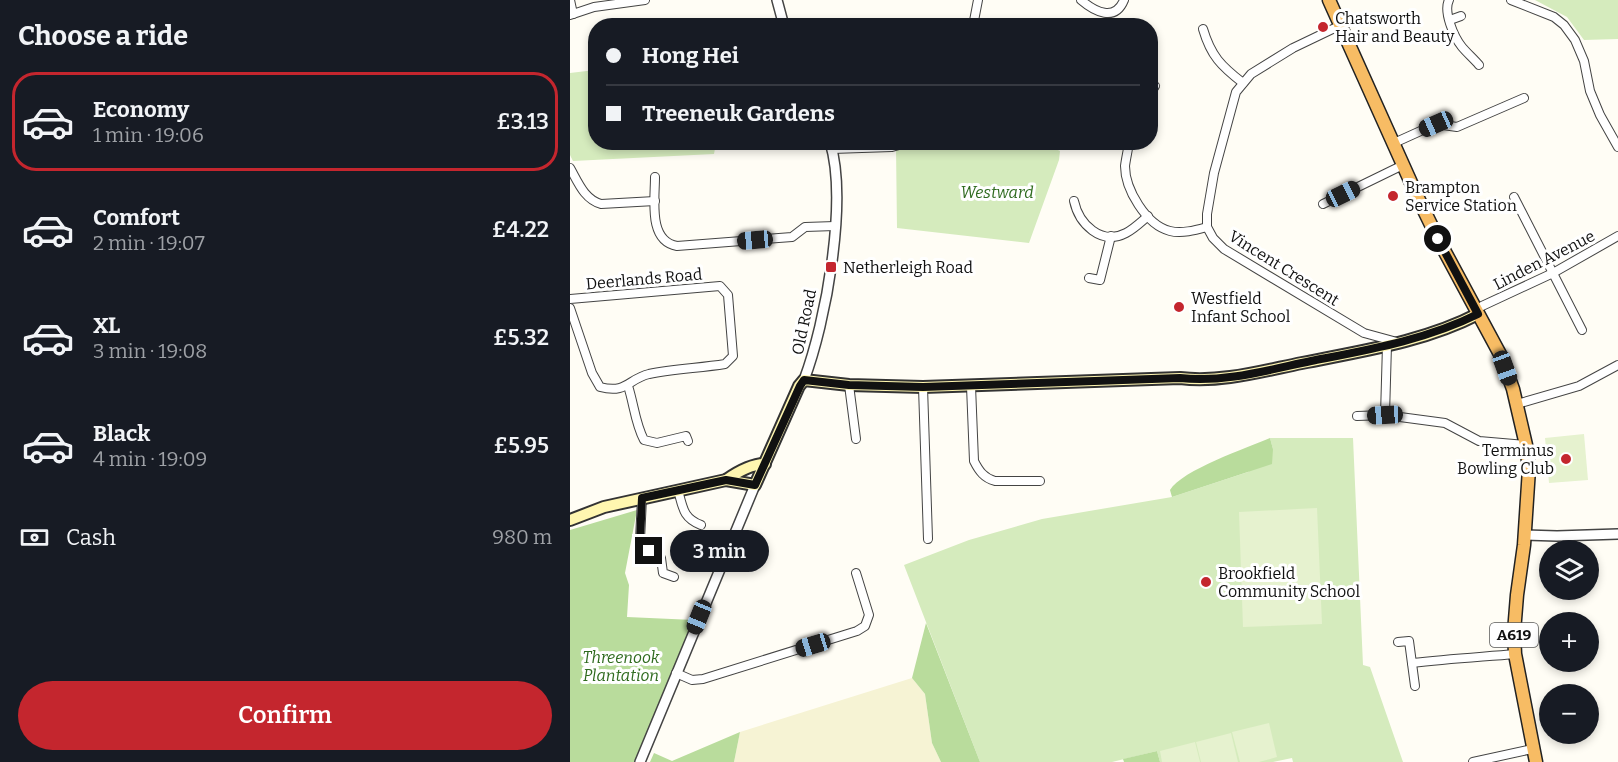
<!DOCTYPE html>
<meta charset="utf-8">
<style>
body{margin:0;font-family:Bitter,serif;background:#20242c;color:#f1f3f6;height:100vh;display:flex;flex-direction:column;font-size:22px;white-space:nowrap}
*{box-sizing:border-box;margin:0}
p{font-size:20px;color:#9ea1a6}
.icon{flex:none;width:33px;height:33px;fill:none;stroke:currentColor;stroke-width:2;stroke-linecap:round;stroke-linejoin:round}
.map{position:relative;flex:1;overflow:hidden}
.details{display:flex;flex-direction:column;background:#171b24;width:570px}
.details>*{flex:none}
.guide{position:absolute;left:18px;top:18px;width:570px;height:132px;border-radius:24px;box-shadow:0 3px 9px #0003;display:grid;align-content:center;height:132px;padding:0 18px;background:#171b24}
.controls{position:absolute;left:969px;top:540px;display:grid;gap:12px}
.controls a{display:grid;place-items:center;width:60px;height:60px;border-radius:50%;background:#171b24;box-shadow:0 3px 9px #0003;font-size:30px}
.end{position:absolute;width:27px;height:27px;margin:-14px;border:8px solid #111;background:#fff;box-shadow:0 0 0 3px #fff}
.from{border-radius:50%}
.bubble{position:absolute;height:42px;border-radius:21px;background:#171b24;box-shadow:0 3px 9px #0003;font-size:20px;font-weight:600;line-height:42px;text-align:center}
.car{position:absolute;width:18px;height:36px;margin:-18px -9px;border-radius:8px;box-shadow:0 0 4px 2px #0007;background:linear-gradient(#222 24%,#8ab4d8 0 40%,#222 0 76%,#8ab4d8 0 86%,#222 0)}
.guide b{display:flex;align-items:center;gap:21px;height:57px;font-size:22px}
.guide b+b{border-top:2px solid #363941}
.guide i{width:15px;height:15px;background:#f1f3f6}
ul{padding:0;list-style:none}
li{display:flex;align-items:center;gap:18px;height:99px;margin:0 12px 9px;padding:0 6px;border:3px solid transparent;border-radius:24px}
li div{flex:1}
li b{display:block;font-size:22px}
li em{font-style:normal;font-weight:600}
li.active{border-color:#c4262e}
li>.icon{width:54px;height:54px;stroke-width:1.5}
h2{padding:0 18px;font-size:27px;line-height:72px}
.pay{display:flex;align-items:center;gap:15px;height:66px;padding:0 18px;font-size:22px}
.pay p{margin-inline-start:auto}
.action{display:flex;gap:12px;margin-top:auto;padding:12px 18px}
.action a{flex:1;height:69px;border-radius:36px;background:#c4262e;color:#fff;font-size:24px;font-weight:600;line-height:69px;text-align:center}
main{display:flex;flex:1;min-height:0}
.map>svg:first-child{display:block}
</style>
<main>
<section class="details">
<h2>Choose a ride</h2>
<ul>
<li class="active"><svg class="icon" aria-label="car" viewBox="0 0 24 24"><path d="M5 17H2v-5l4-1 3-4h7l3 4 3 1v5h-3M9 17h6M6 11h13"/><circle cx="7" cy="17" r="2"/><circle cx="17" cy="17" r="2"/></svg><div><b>Economy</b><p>1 min · 19:06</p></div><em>£3.13</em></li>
<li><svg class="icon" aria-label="car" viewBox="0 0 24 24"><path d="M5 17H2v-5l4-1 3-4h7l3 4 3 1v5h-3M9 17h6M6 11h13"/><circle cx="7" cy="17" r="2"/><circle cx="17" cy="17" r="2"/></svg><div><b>Comfort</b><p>2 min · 19:07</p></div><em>£4.22</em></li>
<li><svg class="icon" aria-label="car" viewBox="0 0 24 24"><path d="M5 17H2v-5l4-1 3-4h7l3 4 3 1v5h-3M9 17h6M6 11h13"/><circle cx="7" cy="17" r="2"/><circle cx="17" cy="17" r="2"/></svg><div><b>XL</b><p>3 min · 19:08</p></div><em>£5.32</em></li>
<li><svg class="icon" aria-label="car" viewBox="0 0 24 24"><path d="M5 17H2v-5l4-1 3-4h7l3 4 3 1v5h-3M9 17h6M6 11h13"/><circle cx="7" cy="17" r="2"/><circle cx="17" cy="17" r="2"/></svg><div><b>Black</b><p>4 min · 19:09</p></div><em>£5.95</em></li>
</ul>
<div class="pay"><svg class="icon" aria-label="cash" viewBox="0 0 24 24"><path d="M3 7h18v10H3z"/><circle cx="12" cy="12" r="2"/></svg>Cash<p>980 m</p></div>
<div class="action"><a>Confirm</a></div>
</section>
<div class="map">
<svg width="1048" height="762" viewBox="0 0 1048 762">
<rect width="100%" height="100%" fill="#fffdf5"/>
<polygon fill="#f6f3d4" points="342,678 355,694 362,743 371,762 164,762 170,732"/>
<g fill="#d5ebbd">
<polygon points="965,0 1048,0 1048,39 1014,40 997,17"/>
<polygon points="25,70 26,142 146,143 144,154 3,161 0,155 0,73"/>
<polygon points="474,143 490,151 489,160 459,243 327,228 326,148 333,146 381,146"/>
<polygon points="700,438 783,438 793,665 800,667 833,762 723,762 722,758 703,762 590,762 587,751 542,762 410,762 334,565 399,540 472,519 602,497 678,472 703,449"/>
</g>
<g fill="#b9dc9c">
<path d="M700,438L703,449L702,464L602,497L600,490C612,470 677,448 700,438Z"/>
<polygon points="67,510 55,573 59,585 57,617 124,620 66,762 0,762 0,530"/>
<polygon points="356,623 410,762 371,762 362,743 355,694 342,678"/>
<polygon points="170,732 164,762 80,762 84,753 102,761"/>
<polygon points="587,751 590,762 554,762 553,759"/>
</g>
<g fill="#e6f2cf">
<polygon points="1014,434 1018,480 979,483 975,438"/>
<polygon points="747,508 752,624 673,627 669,512"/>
<polygon points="699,723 707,757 689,762 670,762 662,732"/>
<polygon points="661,733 668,762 631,762 626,742"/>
<polygon points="625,742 630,762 592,762 590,751"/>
</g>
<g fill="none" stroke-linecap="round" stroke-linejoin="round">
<g stroke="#444" stroke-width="10">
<g id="minor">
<polyline points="0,0 3,14"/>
<path d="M511,0C525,12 545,22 554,0"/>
<path d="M879,0C873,12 884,37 892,47C897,53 904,59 909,65"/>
<polyline points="941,0 984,17 994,25 1005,40 1014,61 1020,91 1030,115 1048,147"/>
<polyline points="0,15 24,7 75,0"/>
<polyline points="880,20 891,16"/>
<polyline points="771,25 723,48 681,74 666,92 644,173 637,214 637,227 643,238 654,249 794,333 827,342"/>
<polyline points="349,26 357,26"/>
<polyline points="403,26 408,0"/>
<path d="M633,29C641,56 651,66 673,83"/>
<polyline points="580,93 585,86"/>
<path d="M559,142C558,150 556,158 555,166C555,189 576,225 600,231C612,234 626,230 637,227"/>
<polyline points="370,143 370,142"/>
<polyline points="824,143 866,124 887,127 954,98"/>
<polyline points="262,149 322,147 329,145"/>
<path d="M0,168C8,182 14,199 31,204L85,201"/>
<path d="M85,177C85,200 78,241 107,246L222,237L235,227L265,226"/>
<polyline points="944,197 1012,330"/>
<path d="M504,201C509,224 531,246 556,233C564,229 571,222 578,216"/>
<polyline points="753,204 833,165"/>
<polyline points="519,278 530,280 541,236"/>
<path d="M0,299L150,286L158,295L163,356L155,364C130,368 103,369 79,374C58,379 57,394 30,387L22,373L0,308"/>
<polyline points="912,306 983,273 1048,236"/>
<polyline points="279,385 286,439"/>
<path d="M58,386C64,404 65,423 74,440L87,443L116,436L118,441"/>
<path d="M401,386L404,461C409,471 414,478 425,481H470"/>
<polyline points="353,387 358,539"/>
<polyline points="947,404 1009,386 1048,365"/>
<polyline points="815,415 817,345"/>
<polyline points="787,416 815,415 875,423 909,441 956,445"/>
<path d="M108,490C113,508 113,518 131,525"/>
<polyline points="72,498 70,540 79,551 91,558 93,573 104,577"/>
<polyline points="828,642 839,641 845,686"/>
<path d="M842,663C877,659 910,657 945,654"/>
<polyline points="106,673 122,680 133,679 287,631 295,626 299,615 286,573"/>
<polyline points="903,762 962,749"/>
</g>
</g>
<g stroke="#444" stroke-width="12">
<g id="tertiary">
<polyline points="207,0 214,26"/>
<path d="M234,380C256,322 278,201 260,142"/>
<polyline points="955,535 987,536 1048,534"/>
<polyline points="70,762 185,485"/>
</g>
</g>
<g stroke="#333" stroke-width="14">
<g id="secondary">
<path d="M156,480L185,485L229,386L234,380L279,385L353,387L610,378C651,383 692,371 732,363C791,351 854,342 908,314"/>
<path d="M0,520L34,507L156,480C166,473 182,464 195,464"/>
</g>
</g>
<g stroke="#222" stroke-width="15">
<polyline id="trunk" points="759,0 847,196 868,239 931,356 943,389 956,445 959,469 954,545 947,595 944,632 945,654 966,762"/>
</g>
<use href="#minor" stroke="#fff" stroke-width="8"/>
<use href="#tertiary" stroke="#fff" stroke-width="9"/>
<use href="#secondary" stroke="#fff6b0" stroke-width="10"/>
<use href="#trunk" stroke="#f7bc64" stroke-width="12"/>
</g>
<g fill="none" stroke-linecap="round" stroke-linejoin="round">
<path stroke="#111" stroke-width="8" d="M79,551L70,540L72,498L156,480L185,485L230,386L234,380L279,385L353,387L610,378C654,383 698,370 741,361C797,350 856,340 908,314L868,239"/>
</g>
<g fill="#c4262e" stroke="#fff" stroke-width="2">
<circle cx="753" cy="27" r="6"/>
<circle cx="823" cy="196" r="6"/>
<rect x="255" y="261" width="12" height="12" rx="3"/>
<circle cx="609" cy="307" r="6"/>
<circle cx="996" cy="459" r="6"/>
<circle cx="636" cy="582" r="6"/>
</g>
<g text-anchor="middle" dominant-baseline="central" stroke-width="6" stroke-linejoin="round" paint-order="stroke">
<rect fill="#fff" stroke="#585858" stroke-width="1.5" x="920" y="623" width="48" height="24" rx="4.5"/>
<g font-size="15" font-weight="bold" fill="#111">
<text x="944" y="635">A619</text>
</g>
<g font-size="16" fill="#111" stroke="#fff" text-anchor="start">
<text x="765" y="18">Chatsworth<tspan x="765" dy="18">Hair and Beauty</tspan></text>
<text x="835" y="187">Brampton<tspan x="835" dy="18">Service Station</tspan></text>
<text x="273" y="267">Netherleigh Road</text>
<text x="621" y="298">Westfield<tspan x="621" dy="18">Infant School</tspan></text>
<text x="984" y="450" text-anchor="end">Terminus<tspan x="984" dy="18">Bowling Club</tspan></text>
<text x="648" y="573">Brookfield<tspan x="648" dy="18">Community School</tspan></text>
</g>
<g font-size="16" font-style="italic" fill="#2f6b1f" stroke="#fff">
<text x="427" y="192">Westward</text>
<text x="51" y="657">Threenook<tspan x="51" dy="18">Plantation</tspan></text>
</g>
<g font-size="16" fill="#111" stroke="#fff">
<text transform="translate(974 260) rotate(-27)">Linden Avenue</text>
<text transform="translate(714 268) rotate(32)">Vincent Crescent</text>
<text transform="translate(74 279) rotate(-5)">Deerlands Road</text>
<text transform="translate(234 322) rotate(-78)">Old Road</text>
</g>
</g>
</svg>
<div class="controls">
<a><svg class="icon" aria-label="layers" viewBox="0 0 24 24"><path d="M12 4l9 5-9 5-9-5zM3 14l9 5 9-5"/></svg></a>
<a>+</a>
<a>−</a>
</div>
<i class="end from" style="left:868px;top:239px"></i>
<i class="end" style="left:79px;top:551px"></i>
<div class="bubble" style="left:100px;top:530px;width:99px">3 min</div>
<i class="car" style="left:866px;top:124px;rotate:246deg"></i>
<i class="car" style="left:773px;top:194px;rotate:64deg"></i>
<i class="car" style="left:185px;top:240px;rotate:265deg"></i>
<i class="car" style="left:935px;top:368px;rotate:160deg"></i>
<i class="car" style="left:815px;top:415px;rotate:267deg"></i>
<i class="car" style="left:129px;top:617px;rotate:202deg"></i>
<i class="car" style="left:243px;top:645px;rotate:253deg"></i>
<div class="guide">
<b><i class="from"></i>Hong Hei</b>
<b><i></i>Treeneuk Gardens</b>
</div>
</div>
</main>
